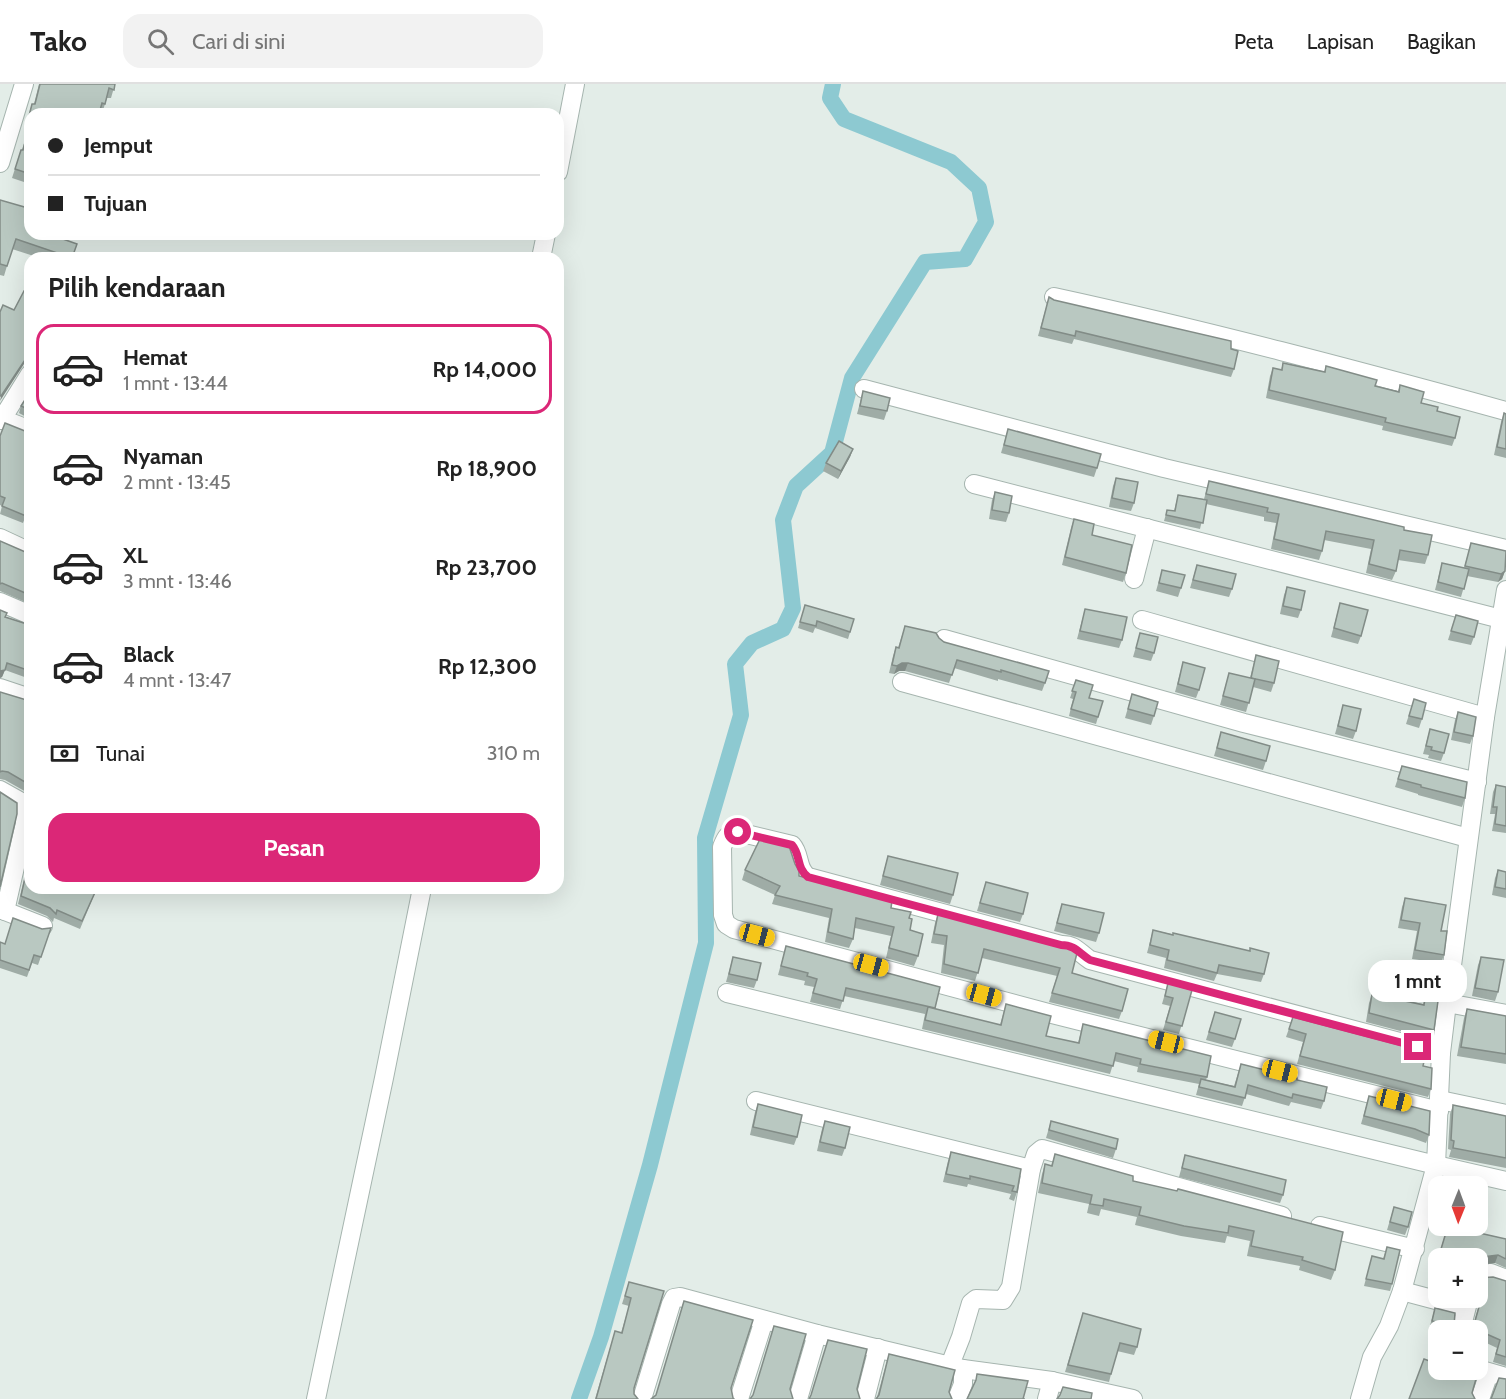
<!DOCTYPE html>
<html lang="id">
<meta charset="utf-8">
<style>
body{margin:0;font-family:Cabin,sans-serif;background:#f2f2f2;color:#222;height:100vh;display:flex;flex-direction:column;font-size:22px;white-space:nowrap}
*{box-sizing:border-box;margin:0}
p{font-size:20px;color:#767676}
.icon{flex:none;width:33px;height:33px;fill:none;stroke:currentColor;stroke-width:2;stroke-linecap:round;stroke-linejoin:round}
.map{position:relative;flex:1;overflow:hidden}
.sheet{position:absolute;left:24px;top:168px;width:540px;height:642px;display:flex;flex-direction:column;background:#fff;border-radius:18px;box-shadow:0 6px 24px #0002}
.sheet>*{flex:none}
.banner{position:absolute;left:24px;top:24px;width:540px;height:132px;border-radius:18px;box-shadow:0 6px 24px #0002;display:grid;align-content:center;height:132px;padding:0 24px;background:#fff}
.needle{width:39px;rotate:181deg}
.buttons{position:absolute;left:1428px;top:1092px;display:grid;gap:12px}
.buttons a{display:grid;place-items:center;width:60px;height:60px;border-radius:12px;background:#fff;box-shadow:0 6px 24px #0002;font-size:30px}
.end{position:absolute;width:27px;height:27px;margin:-14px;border:8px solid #db2777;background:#fff;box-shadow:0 0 0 3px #fff}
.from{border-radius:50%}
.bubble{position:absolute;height:42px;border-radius:18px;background:#fff;box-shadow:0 6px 24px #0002;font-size:20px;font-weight:700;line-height:42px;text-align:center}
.car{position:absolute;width:18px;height:36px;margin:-18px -9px;border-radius:8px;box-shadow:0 0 4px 2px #0007;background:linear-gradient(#f5c518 24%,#345 0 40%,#f5c518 0 76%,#345 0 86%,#f5c518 0)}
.banner b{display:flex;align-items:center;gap:21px;height:57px;font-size:22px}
.banner b+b{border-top:2px solid #e0e0e0}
.banner i{width:15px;height:15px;background:#222}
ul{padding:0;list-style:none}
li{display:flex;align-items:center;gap:18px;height:90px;margin:0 12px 9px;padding:0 12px;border:3px solid transparent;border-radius:18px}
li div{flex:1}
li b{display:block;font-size:22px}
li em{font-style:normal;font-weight:700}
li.active{border-color:#db2777}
li>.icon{width:54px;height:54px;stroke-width:1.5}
h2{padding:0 24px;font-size:27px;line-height:72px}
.pay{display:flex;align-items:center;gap:15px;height:66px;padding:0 24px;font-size:22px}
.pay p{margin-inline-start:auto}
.action{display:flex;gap:12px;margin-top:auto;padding:12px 24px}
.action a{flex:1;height:69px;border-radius:18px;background:#db2777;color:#fff;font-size:24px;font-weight:700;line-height:69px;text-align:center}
header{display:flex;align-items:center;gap:36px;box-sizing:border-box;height:84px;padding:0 30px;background:#fff;border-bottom:2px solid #e0e0e0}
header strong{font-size:28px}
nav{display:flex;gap:33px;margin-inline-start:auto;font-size:21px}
.search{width:420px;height:54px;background:#f2f2f2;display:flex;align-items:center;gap:15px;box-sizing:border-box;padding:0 21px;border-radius:18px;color:#767676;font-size:22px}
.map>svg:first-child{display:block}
</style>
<header>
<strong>Tako</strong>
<div class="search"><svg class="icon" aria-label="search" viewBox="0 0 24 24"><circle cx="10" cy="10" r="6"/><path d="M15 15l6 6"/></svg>Cari di sini</div>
<nav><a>Peta</a><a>Lapisan</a><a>Bagikan</a></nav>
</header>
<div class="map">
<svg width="1506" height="1315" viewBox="0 0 1506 1315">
<rect width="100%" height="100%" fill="#e3ede8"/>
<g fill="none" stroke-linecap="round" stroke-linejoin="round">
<polyline stroke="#8dc9d1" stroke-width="16" points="579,1315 601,1253 650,1081 706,859 705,754 741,631 735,580 752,559 783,545 793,524 783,436 796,402 832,369 852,294 925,178 965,175 986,138 979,104 951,78 844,35 830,14 833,0"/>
<g stroke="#a6b5af" stroke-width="20">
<g id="minor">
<polyline points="0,79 24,0"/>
<polyline points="558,88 575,0"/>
<polyline points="541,174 546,150"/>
<path d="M1054,213C1206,246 1356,286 1506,327"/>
<polyline points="864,305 1164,384 1506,465"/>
<polyline points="2,335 30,290"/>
<polyline points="0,336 2,335 30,346"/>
<polyline points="974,400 1501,535"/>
<polyline points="0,454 30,468"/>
<polyline points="1134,495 1147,444"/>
<polyline points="0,518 28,530"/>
<polyline points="1142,536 1485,633"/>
<polyline points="944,555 1244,639 1477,698"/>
<polyline points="902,598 1468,754"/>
<polyline points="0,604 30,614"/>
<polyline points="0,706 25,720 25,739 5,827"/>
<polyline points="0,825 43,842"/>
<polyline points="727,909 1436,1081 1506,1097"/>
<polyline points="1447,919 1506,930"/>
<polyline points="1440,1016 1506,1030"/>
<polyline points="756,1017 1031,1085"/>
<path d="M1439,1027L1052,930L734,845L726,840L723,831L722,763C726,753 727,750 738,748L792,761C801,771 796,784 808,793L1061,861C1075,860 1079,869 1090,876L1441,969"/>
<polyline points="1320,1142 1415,1165"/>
<polyline points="1478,1191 1491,1189 1506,1195"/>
<polyline points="1402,1207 1466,1224"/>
<polyline points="1461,1246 1469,1214"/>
<polyline points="950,1281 961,1253 971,1219 976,1215 1003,1216 1011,1203 1031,1085 1036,1070 1042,1065 1282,1132"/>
<polyline points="1478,1285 1506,1293"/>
<polyline points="316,1315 384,994 422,804"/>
<polyline points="642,1315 671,1220 674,1214 680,1213 817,1250 963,1285 1052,1297 1133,1315"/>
<polyline points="739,1315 764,1236"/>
<polyline points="798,1315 817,1250"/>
<polyline points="865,1315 878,1264"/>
<polyline points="957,1315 963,1300 963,1285"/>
<polyline points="1047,1315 1052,1297"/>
<polyline points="1360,1315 1372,1273 1389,1242 1402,1207 1436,1081 1441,969 1447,919 1485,633 1506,506"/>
<polyline points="1480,1315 1489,1289"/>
</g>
</g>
<use href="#minor" stroke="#fff" stroke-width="18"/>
</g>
<g fill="#9faca6">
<polygon points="39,0 115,0 111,14 107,14 102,29 30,30 30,100 12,94 21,66 22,66 28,46 25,45 29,29 32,20 34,20"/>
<polygon points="0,116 27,124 30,117 60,154 77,160 72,174 40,174 12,165 4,192 0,191"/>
<polygon points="1049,213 1054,216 1231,265 1234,285 1231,293 1074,255 1072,260 1038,252"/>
<polygon points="1283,279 1324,288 1326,282 1375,302 1398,307 1400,301 1421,319 1437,327 1455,354 1452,362 1382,346 1383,342 1266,314 1270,292 1273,284 1281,286"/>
<polygon points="863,307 887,327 884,336 857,330"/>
<polygon points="30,308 30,335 19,329 21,322"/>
<polygon points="1504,329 1506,330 1506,374 1494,371 1501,338"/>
<polygon points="1008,345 1097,384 1094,393 1001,369"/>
<polygon points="0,352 30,420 23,439 0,430 2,422 0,421"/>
<polygon points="853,365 850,373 838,395 823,387 826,379"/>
<polygon points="1116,394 1134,419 1131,427 1109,423 1113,402"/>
<polygon points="1209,397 1404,446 1428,471 1425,480 1398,476 1396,487 1392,496 1366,489 1371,465 1324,456 1322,467 1319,476 1271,465 1276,439 1264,437 1264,433 1206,420 1200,445 1164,437 1167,426 1174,427 1178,411 1204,415"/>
<polygon points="995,408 1009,429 1006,438 989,435 992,416"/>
<polygon points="1074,435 1092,451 1126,489 1123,498 1062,481 1071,444"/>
<polygon points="0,457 30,470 30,520 0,507"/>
<polygon points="1471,459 1505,487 1502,495 1498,498 1467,492 1461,513 1435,506 1442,479 1464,484"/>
<polygon points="1197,481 1232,505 1229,513 1190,504"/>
<polygon points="1162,486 1181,504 1178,513 1156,507"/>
<polygon points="1287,503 1301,526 1298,534 1280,530 1284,511"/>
<polygon points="1340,519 1361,552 1358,560 1331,553"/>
<polygon points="805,521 854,535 848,555 815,544 813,549 798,544"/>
<polygon points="1085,525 1122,556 1119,564 1077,555"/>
<polygon points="0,526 6,533 30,541 30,595 5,586 2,593 0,594"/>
<polygon points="1456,531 1474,553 1471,561 1448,556"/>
<polygon points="905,542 939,554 944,558 1045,599 1042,607 998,595 998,597 954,584 949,599 905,587 899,587 894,590 889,589 893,572 896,563 898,564"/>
<polygon points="1140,549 1154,569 1151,577 1133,573"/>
<polygon points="1256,571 1274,599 1271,608 1253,603 1246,628 1220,621 1229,589 1250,594"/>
<polygon points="1183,578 1199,606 1196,614 1175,608"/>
<polygon points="1076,596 1089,614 1098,633 1096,640 1069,632 1073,615 1070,614"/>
<polygon points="0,608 30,617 30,703 28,709 5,696 0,695"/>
<polygon points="1132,610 1154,632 1151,641 1125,634"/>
<polygon points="1414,615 1422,635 1419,644 1406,640"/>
<polygon points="1343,621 1356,647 1353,655 1335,650"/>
<polygon points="1458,628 1473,652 1470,660 1451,656 1455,636"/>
<polygon points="1430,645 1444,669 1441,677 1428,674 1429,671 1423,670"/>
<polygon points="1221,648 1266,677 1263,686 1214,672"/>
<polygon points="1402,682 1465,714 1462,723 1418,711 1418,710 1395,703"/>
<polygon points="1496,701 1506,703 1506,749 1492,747 1495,730 1490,730 1493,708"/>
<polygon points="888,772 953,811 950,820 880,801"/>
<polygon points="28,780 30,804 97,804 80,845 54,834 53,838 47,832 18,820"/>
<polygon points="745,786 799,792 891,824 909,834 910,846 918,872 914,882 886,874 891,852 855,844 853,855 849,864 825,858 829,834 772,820 775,811 742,796"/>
<polygon points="1498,786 1506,788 1506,814 1492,811 1495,794"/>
<polygon points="986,798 1023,830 1020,838 977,827"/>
<polygon points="1405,814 1441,847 1444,871 1441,879 1412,875 1417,847 1398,844 1402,823"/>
<polygon points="1062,820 1099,849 1096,858 1054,847"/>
<polygon points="938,830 1072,889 1122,927 1119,935 1049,918 1057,892 982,874 975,897 941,889 944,861 931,859 935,839"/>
<polygon points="51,844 38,881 32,879 27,893 0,884 0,858 4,860 42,845"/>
<polygon points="1153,846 1249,867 1264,890 1261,898 1217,890 1214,897 1164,884 1166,874 1147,869"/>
<polygon points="786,862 940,903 935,925 1000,941 1006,920 1046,952 1078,959 1083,940 1207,993 1206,996 1234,1002 1241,980 1297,996 1324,1017 1321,1025 1291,1018 1289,1022 1246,1010 1242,1022 1196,1011 1199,1000 1137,988 1138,983 1114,977 1110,990 922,945 925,930 844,912 840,925 810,918 814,903 804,901 805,897 778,891"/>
<polygon points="733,873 757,896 754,904 726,898"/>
<polygon points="1481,873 1498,908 1495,917 1472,912 1478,881"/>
<polygon points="1168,899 1192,906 1179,950 1163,946 1170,922 1162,920"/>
<polygon points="1372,910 1423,920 1425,915 1434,946 1431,955 1366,938 1369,919"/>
<polygon points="1467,925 1506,932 1506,980 1457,972 1464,934"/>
<polygon points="1215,928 1235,955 1232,963 1206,956"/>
<polygon points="1293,933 1431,1005 1428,1013 1297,980 1303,958 1286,953"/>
<polygon points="1369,1012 1429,1051 1426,1059 1412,1054 1361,1040"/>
<polygon points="758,1020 797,1053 794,1061 750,1051 755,1028"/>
<polygon points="1453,1021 1506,1032 1506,1084 1449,1073 1451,1066 1448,1065 1450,1030"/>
<polygon points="825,1037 845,1064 842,1072 817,1067 822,1045"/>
<polygon points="1051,1037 1116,1065 1113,1074 1046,1054"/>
<polygon points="951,1068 1021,1085 1017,1108 1014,1117 1009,1115 1011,1110 968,1100 967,1103 943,1098 948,1077"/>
<polygon points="1055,1070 1133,1097 1177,1107 1335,1186 1331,1196 1299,1186 1300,1182 1247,1172 1250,1157 1227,1152 1225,1159 1181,1152 1135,1141 1137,1133 1101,1125 1099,1132 1087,1129 1089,1120 1038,1109 1042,1090 1045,1080 1051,1082"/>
<polygon points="1185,1071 1283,1111 1280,1119 1179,1093"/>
<polygon points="1394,1123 1408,1143 1405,1151 1387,1146"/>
<polygon points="1448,1142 1506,1155 1506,1184 1495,1179 1478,1181 1478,1174 1444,1174 1438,1173"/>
<polygon points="1387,1163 1392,1200 1390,1207 1364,1202 1372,1172 1383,1175"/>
<polygon points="1478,1194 1506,1197 1506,1282 1493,1278 1497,1264 1478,1255 1478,1246 1472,1246 1480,1217 1479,1207 1478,1206"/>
<polygon points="629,1198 664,1207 634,1304 634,1310 638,1315 595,1315 615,1247 621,1249 629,1222 622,1220"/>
<polygon points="1435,1224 1454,1242 1452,1246 1438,1246 1438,1247 1429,1245"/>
<polygon points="1083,1229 1137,1263 1134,1271 1117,1267 1109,1298 1065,1288"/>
<polygon points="889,1270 949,1308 877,1313"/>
</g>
<g fill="#828c87">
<polygon points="30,272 30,279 24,280 0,317 1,312 27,273"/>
<polygon points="853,365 850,373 838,395 841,387"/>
<polygon points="1505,487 1502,495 1498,498 1501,490"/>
<polygon points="902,579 908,579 905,587 899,587 894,590 897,582"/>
<polygon points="5,586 2,593 0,594 0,587"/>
<polygon points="1498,1171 1495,1179 1478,1181 1478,1174 1474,1174"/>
</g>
<g fill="#b9c8c1" stroke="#828c87" stroke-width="1.5">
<polygon points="40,0 115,0 114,6 109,4 105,20 102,19 99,30 30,30 30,37 28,36 32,20 35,20"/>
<polygon points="30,40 30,90 15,85 21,66 23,66"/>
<polygon points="0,116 28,124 30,117 30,150 61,150 60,154 77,160 72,174 16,155 7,182 0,180"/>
<polygon points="24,207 30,210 30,272 27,273 1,312 0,312 0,228 3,221 14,226"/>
<polygon points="1049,213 1054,216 1231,257 1231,265 1238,267 1234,285 1076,247 1075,252 1041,244"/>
<polygon points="1283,279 1325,288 1326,282 1377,296 1375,302 1399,308 1400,301 1424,308 1421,319 1438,323 1437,327 1460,333 1455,354 1385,338 1386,334 1269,306 1273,284 1282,286"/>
<polygon points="863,307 890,314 887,327 860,322"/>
<polygon points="30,308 30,326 21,322"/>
<polygon points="1504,329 1506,330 1506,365 1497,363"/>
<polygon points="5,339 30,349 30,420 26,432 2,422 5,414 0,412 0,352"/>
<polygon points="1008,345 1101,370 1097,384 1004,361"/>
<polygon points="839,357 853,365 841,387 826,379"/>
<polygon points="1116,394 1138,398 1134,419 1112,414"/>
<polygon points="1209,397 1404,443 1404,446 1432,451 1428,471 1400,466 1396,487 1369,480 1374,456 1326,447 1322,467 1274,455 1279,430 1267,428 1268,424 1206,410"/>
<polygon points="995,408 1012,412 1009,429 992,426"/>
<polygon points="1178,411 1207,416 1203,439 1166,431 1167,426 1175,427"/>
<polygon points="1074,435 1094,440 1092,451 1132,461 1126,489 1065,473"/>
<polygon points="0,457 30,470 30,511 2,499 0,500"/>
<polygon points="1471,459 1506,467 1505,487 1501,490 1465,482"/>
<polygon points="1442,479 1469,485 1464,505 1438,498"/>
<polygon points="1197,481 1236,490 1232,505 1193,496"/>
<polygon points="1162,486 1185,491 1181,504 1159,499"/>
<polygon points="1287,503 1305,507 1301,526 1283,522"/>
<polygon points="1340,519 1368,526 1361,552 1334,544"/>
<polygon points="805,521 854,535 850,548 817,537 816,542 800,538"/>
<polygon points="1085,525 1127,533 1122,556 1080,547"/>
<polygon points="0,526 7,529 5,533 30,541 30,587 7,579 5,586 0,587"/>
<polygon points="1456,531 1478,537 1474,553 1451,547"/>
<polygon points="905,542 936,549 939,554 944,558 1049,587 1045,599 1001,586 1001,588 957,576 952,591 908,579 902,579 897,582 892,581 896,563 899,564"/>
<polygon points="1140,549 1158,553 1154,569 1136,564"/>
<polygon points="1256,571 1279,577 1274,599 1251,594"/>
<polygon points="1183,578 1205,584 1199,606 1178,600"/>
<polygon points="1229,589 1255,595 1249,619 1223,612"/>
<polygon points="1076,596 1093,601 1089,614 1103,617 1098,633 1071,625 1076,608 1072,607"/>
<polygon points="0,608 30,617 30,701 8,688 2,687 0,688"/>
<polygon points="1132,610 1158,618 1154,632 1128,625"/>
<polygon points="1414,615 1426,619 1422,635 1409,632"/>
<polygon points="1343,621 1361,625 1356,647 1338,642"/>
<polygon points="1458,628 1476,633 1473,652 1454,648"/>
<polygon points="1430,645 1449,650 1444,669 1431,666 1432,663 1426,662"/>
<polygon points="1221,648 1270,662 1266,677 1217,664"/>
<polygon points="1402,682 1467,698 1465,714 1421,703 1421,701 1398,695"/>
<polygon points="1496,701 1506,703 1506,742 1495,740 1497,723 1493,723"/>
<polygon points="0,708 17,719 17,730 0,803"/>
<polygon points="760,755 789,762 795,780 799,787 799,792 892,817 891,824 911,828 909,834 912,835 910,846 923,850 918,872 889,864 894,843 856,834 853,855 828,848 832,825 775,811 780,802 745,786"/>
<polygon points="888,772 958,789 953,811 883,792"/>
<polygon points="28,780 30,781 30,804 97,804 82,837 57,826 56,830 50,824 21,812"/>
<polygon points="1498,786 1506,788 1506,805 1495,803"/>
<polygon points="986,798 1028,809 1023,830 980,819"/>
<polygon points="1405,814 1446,821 1441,847 1447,847 1444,871 1415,866 1420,839 1401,836"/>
<polygon points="1062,820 1104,829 1099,849 1057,839"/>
<polygon points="938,830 1069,864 1077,869 1072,889 1128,905 1122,927 1052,909 1060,884 984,865 978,889 944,880 947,852 934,850"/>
<polygon points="13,834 42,845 51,844 41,873 34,871 29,886 0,876 0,858 5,860"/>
<polygon points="1153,846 1173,851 1173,849 1250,867 1250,864 1269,869 1264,890 1219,881 1217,889 1167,876 1169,866 1150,861"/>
<polygon points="786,862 940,903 935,924 846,904 843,917 813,909 817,895 807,892 808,889 781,882"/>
<polygon points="733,873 761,879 757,896 729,890"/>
<polygon points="1481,873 1504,876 1498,908 1475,904"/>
<polygon points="1168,899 1192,906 1182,942 1166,938 1173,914 1165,912"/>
<polygon points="1372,910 1424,921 1425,915 1438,917 1434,946 1369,929"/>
<polygon points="1006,920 1051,932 1046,952 1079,959 1083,940 1211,972 1207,993 1140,980 1141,975 1116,969 1113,982 925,936 928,923 1001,941"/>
<polygon points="1467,925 1506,932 1506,970 1461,963"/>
<polygon points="1215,928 1241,935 1235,955 1209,948"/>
<polygon points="1293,933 1426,968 1423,982 1432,984 1431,1005 1300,972 1306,950 1289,945"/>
<polygon points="1241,980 1297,994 1297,996 1327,1003 1324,1017 1293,1010 1292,1014 1248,1001 1245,1014 1199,1003 1201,995 1235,1003"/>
<polygon points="1369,1012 1430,1027 1429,1051 1415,1045 1364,1032"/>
<polygon points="758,1020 802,1031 797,1053 753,1043"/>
<polygon points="1453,1021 1506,1032 1506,1074 1453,1064 1454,1057 1451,1056"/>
<polygon points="825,1037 850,1043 845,1064 820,1058"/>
<polygon points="1051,1037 1118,1055 1116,1065 1049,1046"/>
<polygon points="951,1068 1021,1085 1017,1108 1012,1107 1014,1102 970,1092 970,1095 946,1090"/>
<polygon points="1055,1070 1133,1092 1133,1097 1177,1107 1178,1105 1343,1148 1335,1186 1302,1176 1303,1173 1251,1162 1254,1147 1229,1142 1228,1149 1184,1142 1139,1131 1141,1123 1104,1115 1103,1122 1090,1120 1092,1111 1042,1099 1045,1080 1052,1082"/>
<polygon points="1185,1071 1286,1096 1283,1111 1182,1084"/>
<polygon points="1394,1123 1412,1128 1408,1143 1390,1138"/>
<polygon points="1448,1142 1506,1155 1506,1175 1498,1171 1474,1174 1449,1174 1451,1168 1441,1165"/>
<polygon points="1387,1163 1400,1166 1392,1200 1366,1195 1372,1172 1384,1175"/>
<polygon points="1493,1193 1506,1197 1506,1273 1496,1270 1500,1256 1473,1244 1483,1209 1482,1199 1478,1197 1478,1194"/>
<polygon points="629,1198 664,1207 634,1304 634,1310 638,1315 596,1315 615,1247 622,1249 631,1214 625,1212"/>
<polygon points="684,1217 753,1236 731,1304 733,1314 734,1315 651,1315 656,1311"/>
<polygon points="1435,1224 1455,1229 1454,1242 1432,1237"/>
<polygon points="1083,1229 1141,1245 1137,1263 1120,1259 1111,1290 1068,1281"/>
<polygon points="774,1242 806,1250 790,1305 793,1315 750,1315 753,1311"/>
<polygon points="828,1256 867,1265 857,1305 860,1315 809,1315 811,1311"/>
<polygon points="889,1270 955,1286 949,1308 952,1315 876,1315 879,1311"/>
<polygon points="1424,1275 1438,1280 1438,1286 1452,1286 1472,1293 1474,1286 1478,1288 1472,1309 1475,1315 1409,1315"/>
<polygon points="977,1290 1028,1297 1023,1315 1025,1315 967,1315 976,1296"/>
<polygon points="1499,1294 1506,1295 1506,1315 1491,1315"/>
<polygon points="1063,1303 1092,1309 1091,1315 1057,1315 1060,1311"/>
</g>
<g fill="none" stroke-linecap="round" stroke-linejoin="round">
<path stroke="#db2777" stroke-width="8" d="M738,748L792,761C801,771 796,784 808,793L1061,861C1075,861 1079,869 1090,876L1418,963"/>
</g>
</svg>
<div class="buttons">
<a><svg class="needle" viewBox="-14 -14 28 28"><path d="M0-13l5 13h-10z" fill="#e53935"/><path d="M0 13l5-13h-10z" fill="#767676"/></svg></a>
<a>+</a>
<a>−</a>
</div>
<i class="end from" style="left:738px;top:748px"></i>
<i class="end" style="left:1418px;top:963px"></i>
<div class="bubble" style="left:1368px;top:876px;width:99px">1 mnt</div>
<i class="car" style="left:757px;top:851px;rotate:105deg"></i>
<i class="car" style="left:871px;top:881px;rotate:105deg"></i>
<i class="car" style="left:984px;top:911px;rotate:105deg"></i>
<i class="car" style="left:1166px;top:958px;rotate:284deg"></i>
<i class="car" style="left:1280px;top:987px;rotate:104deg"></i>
<i class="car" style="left:1394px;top:1016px;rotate:104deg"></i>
<div class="banner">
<b><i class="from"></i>Jemput</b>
<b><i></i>Tujuan</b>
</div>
<section class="sheet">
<h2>Pilih kendaraan</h2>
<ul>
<li class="active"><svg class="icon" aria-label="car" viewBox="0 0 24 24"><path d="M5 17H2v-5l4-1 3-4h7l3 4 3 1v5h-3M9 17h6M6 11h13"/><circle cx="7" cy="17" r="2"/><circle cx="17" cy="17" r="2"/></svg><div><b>Hemat</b><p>1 mnt · 13:44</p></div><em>Rp 14,000</em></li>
<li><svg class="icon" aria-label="car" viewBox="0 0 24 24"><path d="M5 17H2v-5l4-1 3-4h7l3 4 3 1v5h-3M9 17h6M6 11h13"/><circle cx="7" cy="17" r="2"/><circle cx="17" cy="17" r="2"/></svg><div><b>Nyaman</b><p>2 mnt · 13:45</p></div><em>Rp 18,900</em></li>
<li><svg class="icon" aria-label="car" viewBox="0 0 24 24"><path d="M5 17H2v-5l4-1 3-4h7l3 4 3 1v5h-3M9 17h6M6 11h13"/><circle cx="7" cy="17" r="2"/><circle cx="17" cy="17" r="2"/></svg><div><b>XL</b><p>3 mnt · 13:46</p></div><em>Rp 23,700</em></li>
<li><svg class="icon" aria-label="car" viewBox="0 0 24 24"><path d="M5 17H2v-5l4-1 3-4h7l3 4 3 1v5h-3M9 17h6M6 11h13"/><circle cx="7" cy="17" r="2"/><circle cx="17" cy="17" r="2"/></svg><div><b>Black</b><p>4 mnt · 13:47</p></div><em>Rp 12,300</em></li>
</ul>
<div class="pay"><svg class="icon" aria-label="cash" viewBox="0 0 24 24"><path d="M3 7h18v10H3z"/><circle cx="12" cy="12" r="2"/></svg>Tunai<p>310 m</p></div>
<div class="action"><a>Pesan</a></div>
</section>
</div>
